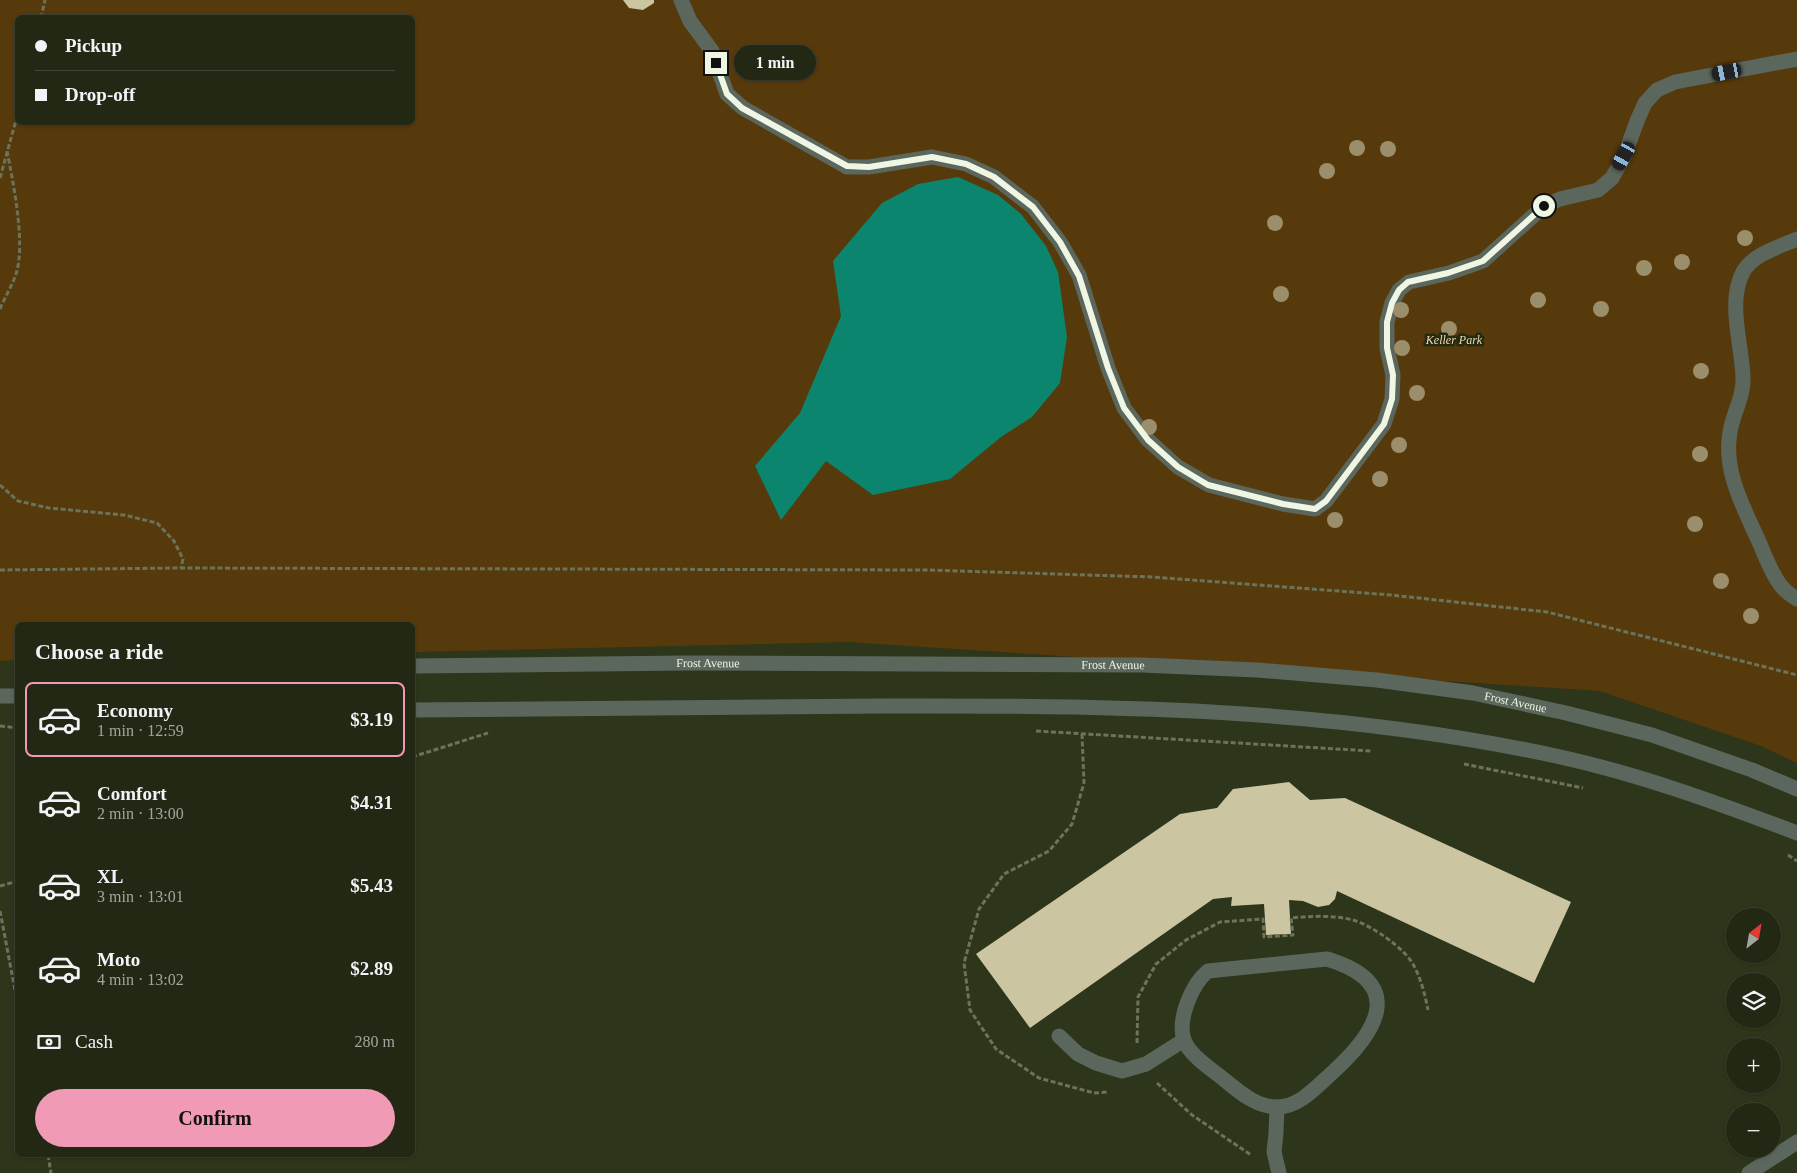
<!DOCTYPE html>
<meta charset="utf-8">
<style>
body{margin:0;font-family:"Times New Roman",serif;background:#2e3422;color:#f1f3f6;height:100vh;display:flex;flex-direction:column;font-size:19px;white-space:nowrap}
*{box-sizing:border-box;margin:0}
p{font-size:16px;color:#a2a6a0}
.icon{flex:none;width:28px;height:28px;fill:none;stroke:currentColor;stroke-width:2;stroke-linecap:round;stroke-linejoin:round}
.map{position:relative;flex:1;overflow:hidden}
.side{position:absolute;left:15px;top:622px;width:400px;height:535px;display:flex;flex-direction:column;background:#222814;border-radius:8px;box-shadow:0 1px 4px #0004,0 0 0 1px #3f4434}
.side>*{flex:none}
.hud{position:absolute;left:15px;top:15px;width:400px;height:110px;border-radius:8px;box-shadow:0 1px 4px #0004,0 0 0 1px #3f4434;display:grid;align-content:center;height:110px;padding:0 20px;background:#222814}
.needle{width:32px;rotate:31deg}
.controls{position:absolute;left:1726px;top:908px;display:grid;gap:10px}
.controls a{display:grid;place-items:center;width:55px;height:55px;border-radius:50%;background:#222814;box-shadow:0 1px 4px #0004,0 0 0 1px #3f4434;font-size:25px}
.end{position:absolute;width:22px;height:22px;margin:-11px;border:6px solid #eff6e4;background:#111;box-shadow:0 0 0 2px #111}
.from{border-radius:50%}
.bubble{position:absolute;height:35px;border-radius:18px;background:#222814;box-shadow:0 1px 4px #0004,0 0 0 1px #3f4434;font-size:16px;font-weight:600;line-height:35px;text-align:center}
.car{position:absolute;width:15px;height:30px;margin:-15px -8px;border-radius:6px;box-shadow:0 0 4px 1px #0007;background:linear-gradient(#222 24%,#8ab4d8 0 40%,#222 0 76%,#8ab4d8 0 86%,#222 0)}
.hud b{display:flex;align-items:center;gap:18px;height:48px;font-size:19px}
.hud b+b{border-top:1px solid #3f4434}
.hud i{width:12px;height:12px;background:#f1f3f6}
ul{padding:0;list-style:none}
li{display:flex;align-items:center;gap:15px;height:75px;margin:0 10px 8px;padding:0 10px;border:2px solid transparent;border-radius:8px}
li div{flex:1}
li b{display:block;font-size:19px}
li em{font-style:normal;font-weight:600}
li.active{border-color:#f09ab5}
li>.icon{width:45px;height:45px;stroke-width:1.5}
h2{padding:0 20px;font-size:22px;line-height:60px}
.pay{display:flex;align-items:center;gap:12px;height:55px;padding:0 20px;font-size:19px}
.pay p{margin-inline-start:auto}
.action{display:flex;gap:10px;margin-top:auto;padding:10px 20px}
.action a{flex:1;height:58px;border-radius:30px;background:#f09ab5;color:#111;font-size:20px;font-weight:600;line-height:58px;text-align:center}
.map>svg:first-child{display:block}
</style>
<div class="map">
<svg width="1797" height="1173" viewBox="0 0 1797 1173">
<rect width="100%" height="100%" fill="#2d361a"/>
<path fill="#573a0c" fill-rule="evenodd" d="M0,0H1797V763L1761,746L1600,691L848,642L413,652L412,625H18L17,660L0,661ZM18,18H412V122H18Z"/>
<polygon fill="#0c856e" points="958,177 998,195 1021,214 1046,246 1058,272 1067,337 1060,383 1032,417 1001,437 950,479 873,495 826,461 781,520 755,466 800,413 841,316 833,261 882,203 918,184"/>
<g fill="#cbc5a2">
<polygon points="623,0 654,0 654,3 643,10 629,8"/>
<polygon points="1289,782 1310,800 1345,798 1571,902 1534,983 1337,891 1335,899 1329,905 1318,907 1303,901 1289,900 1291,934 1266,935 1264,904 1231,906 1232,897 1213,899 1030,1028 976,954 1180,814 1217,808 1233,789"/>
</g>
<g fill="none" stroke-linecap="round" stroke-linejoin="round">
<g stroke="#6b735b" stroke-width="3" stroke-dasharray="5 2.5" stroke-linecap="butt">
<polyline points="41,18 45,0"/>
<polyline points="0,178 18,113"/>
<path d="M0,309C5,297 12,286 16,274C26,244 13,182 7,151"/>
<polyline points="0,485 18,501 49,508 124,515 157,523 174,541 183,559 181,568"/>
<polyline points="0,570 181,568 927,570 1152,577 1391,595 1547,612 1797,675"/>
<polyline points="0,726 18,728"/>
<polyline points="1036,731 1371,751"/>
<polyline points="1082,734 1084,783 1072,824 1049,851 1004,874 979,909 964,963 970,1010 996,1049 1039,1078 1094,1093 1108,1092"/>
<polyline points="412,757 488,733"/>
<polyline points="1464,764 1583,788"/>
<polyline points="1788,855 1797,861"/>
<polyline points="0,886 18,881"/>
<polyline points="0,911 18,1006"/>
<path d="M1137,1043L1138,997L1156,964L1186,940L1220,922L1263,919L1264,937L1293,935L1291,918C1311,916 1334,915 1353,920C1371,925 1406,949 1414,966C1421,979 1425,995 1428,1010"/>
<polyline points="1157,1083 1192,1115 1251,1155"/>
<polyline points="48,1155 51,1173"/>
</g>
<g stroke="#5b675d" stroke-width="15">
<polyline points="681,0 690,21 712,51 727,94 743,108 847,167 869,167 932,157 966,164 994,177 1033,207 1060,242 1079,275 1108,368 1124,408 1148,440 1178,467 1209,485 1283,504 1315,509 1326,501 1384,424 1392,399 1393,375 1387,348 1387,322 1392,303 1399,290 1409,282 1449,273 1483,261 1544,206 1560,199 1598,190 1612,178 1624,157 1637,121 1645,103 1657,90 1675,82 1797,59"/>
<path d="M1797,239C1779,247 1753,254 1743,272C1727,302 1742,345 1743,377C1744,397 1733,413 1730,432C1723,472 1744,508 1760,544C1766,558 1772,575 1782,587C1786,592 1792,596 1797,599"/>
<path id="s1" d="M412,666L686,663L1142,665L1257,670L1377,680L1473,693L1566,713L1652,735L1752,770L1797,789"/>
<polyline points="0,696 18,696"/>
<path d="M412,710C570,708 727,706 884,706C1109,705 1335,708 1556,756C1639,774 1718,803 1797,833"/>
<path d="M1327,959C1406,983 1379,1030 1333,1072C1317,1086 1300,1107 1277,1107C1255,1107 1237,1090 1221,1077C1209,1068 1189,1054 1184,1040C1177,1019 1192,984 1208,971Z"/>
<polyline points="1059,1036 1078,1054 1096,1063 1122,1071 1146,1064 1184,1040"/>
<polyline points="1277,1107 1276,1133 1274,1152 1279,1173"/>
<polyline points="1749,1173 1797,1142"/>
</g>
</g>
<g fill="#9b8e6b">
<circle cx="1357" cy="148" r="8"/>
<circle cx="1388" cy="149" r="8"/>
<circle cx="1327" cy="171" r="8"/>
<circle cx="1275" cy="223" r="8"/>
<circle cx="1745" cy="238" r="8"/>
<circle cx="1682" cy="262" r="8"/>
<circle cx="1644" cy="268" r="8"/>
<circle cx="1281" cy="294" r="8"/>
<circle cx="1538" cy="300" r="8"/>
<circle cx="1601" cy="309" r="8"/>
<circle cx="1401" cy="310" r="8"/>
<circle cx="1449" cy="329" r="8"/>
<circle cx="1402" cy="348" r="8"/>
<circle cx="1701" cy="371" r="8"/>
<circle cx="1417" cy="393" r="8"/>
<circle cx="1149" cy="427" r="8"/>
<circle cx="1399" cy="445" r="8"/>
<circle cx="1700" cy="454" r="8"/>
<circle cx="1380" cy="479" r="8"/>
<circle cx="1335" cy="520" r="8"/>
<circle cx="1695" cy="524" r="8"/>
<circle cx="1721" cy="581" r="8"/>
<circle cx="1751" cy="616" r="8"/>
</g>
<g fill="none" stroke-linecap="round" stroke-linejoin="round">
<polyline stroke="#eff6e4" stroke-width="6" points="716,63 727,94 742,108 847,166 869,167 932,157 966,164 994,177 1033,207 1060,242 1079,276 1108,368 1124,408 1148,440 1178,467 1208,485 1283,504 1315,509 1326,501 1384,424 1392,399 1393,375 1387,348 1387,322 1392,303 1399,290 1408,282 1448,273 1483,261 1544,206"/>
</g>
<g text-anchor="middle" dominant-baseline="central" stroke-width="5" stroke-linejoin="round" paint-order="stroke">
<g font-size="12" font-style="italic" fill="#f5d6ae" stroke="#232c10">
<text x="1454" y="340">Keller Park</text>
</g>
<g font-size="12" fill="#eff6e4" stroke="#232c10">
<text stroke="none"><textPath href="#s1" startOffset="296">Frost Avenue</textPath></text>
<text stroke="none"><textPath href="#s1" startOffset="701">Frost Avenue</textPath></text>
<text stroke="none"><textPath href="#s1" startOffset="1106">Frost Avenue</textPath></text>
</g>
</g>
</svg>
<div class="controls">
<a><svg class="needle" viewBox="-14 -14 28 28"><path d="M0-13l5 13h-10z" fill="#e53935"/><path d="M0 13l5-13h-10z" fill="#a2a6a0"/></svg></a>
<a><svg class="icon" aria-label="layers" viewBox="0 0 24 24"><path d="M12 4l9 5-9 5-9-5zM3 14l9 5 9-5"/></svg></a>
<a>+</a>
<a>−</a>
</div>
<i class="end from" style="left:1544px;top:206px"></i>
<i class="end" style="left:716px;top:63px"></i>
<div class="bubble" style="left:734px;top:45px;width:82px">1 min</div>
<i class="car" style="left:1727px;top:72px;rotate:259deg"></i>
<i class="car" style="left:1624px;top:156px;rotate:209deg"></i>
<div class="hud">
<b><i class="from"></i>Pickup</b>
<b><i></i>Drop-off</b>
</div>
<section class="side">
<h2>Choose a ride</h2>
<ul>
<li class="active"><svg class="icon" aria-label="car" viewBox="0 0 24 24"><path d="M5 17H2v-5l4-1 3-4h7l3 4 3 1v5h-3M9 17h6M6 11h13"/><circle cx="7" cy="17" r="2"/><circle cx="17" cy="17" r="2"/></svg><div><b>Economy</b><p>1 min · 12:59</p></div><em>$3.19</em></li>
<li><svg class="icon" aria-label="car" viewBox="0 0 24 24"><path d="M5 17H2v-5l4-1 3-4h7l3 4 3 1v5h-3M9 17h6M6 11h13"/><circle cx="7" cy="17" r="2"/><circle cx="17" cy="17" r="2"/></svg><div><b>Comfort</b><p>2 min · 13:00</p></div><em>$4.31</em></li>
<li><svg class="icon" aria-label="car" viewBox="0 0 24 24"><path d="M5 17H2v-5l4-1 3-4h7l3 4 3 1v5h-3M9 17h6M6 11h13"/><circle cx="7" cy="17" r="2"/><circle cx="17" cy="17" r="2"/></svg><div><b>XL</b><p>3 min · 13:01</p></div><em>$5.43</em></li>
<li><svg class="icon" aria-label="car" viewBox="0 0 24 24"><path d="M5 17H2v-5l4-1 3-4h7l3 4 3 1v5h-3M9 17h6M6 11h13"/><circle cx="7" cy="17" r="2"/><circle cx="17" cy="17" r="2"/></svg><div><b>Moto</b><p>4 min · 13:02</p></div><em>$2.89</em></li>
</ul>
<div class="pay"><svg class="icon" aria-label="cash" viewBox="0 0 24 24"><path d="M3 7h18v10H3z"/><circle cx="12" cy="12" r="2"/></svg>Cash<p>280 m</p></div>
<div class="action"><a>Confirm</a></div>
</section>
</div>
